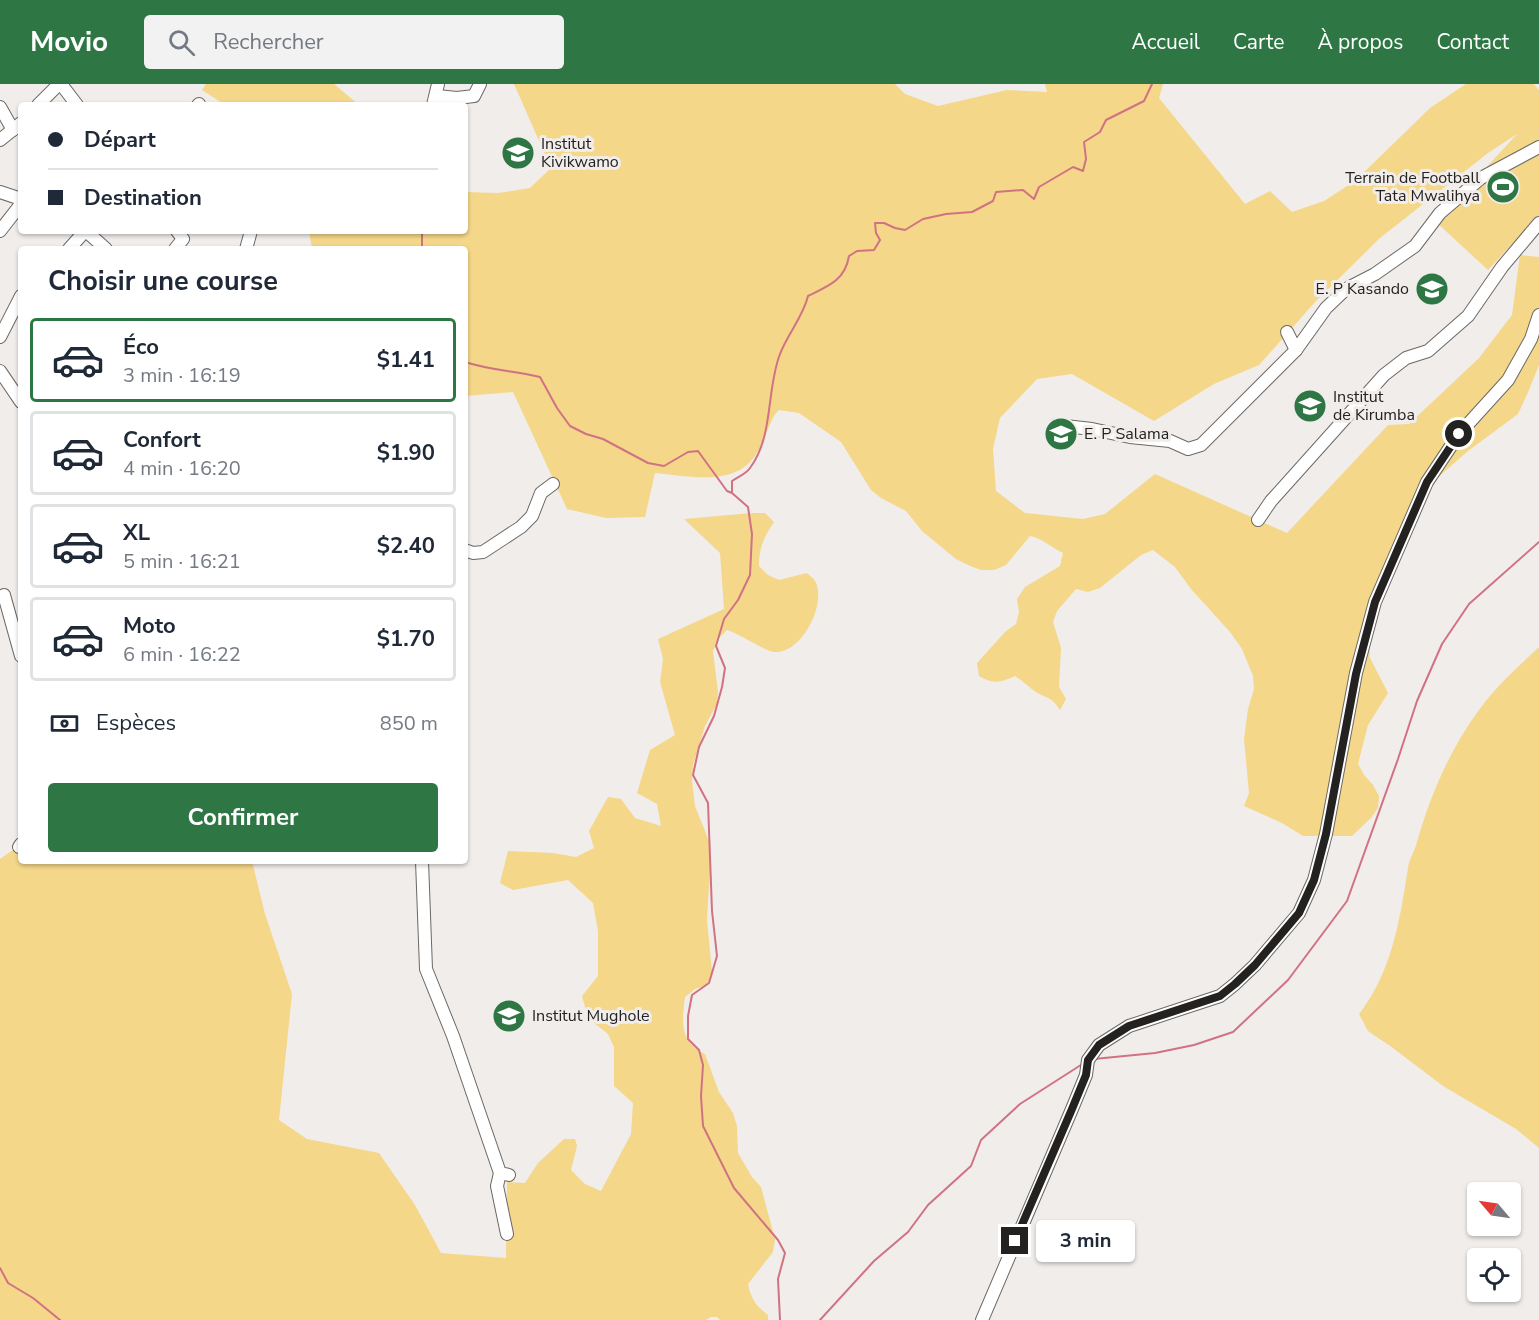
<!DOCTYPE html>
<html lang="fr">
<meta charset="utf-8">
<style>
body{margin:0;font-family:"Nunito Sans",sans-serif;background:#f2f2f3;color:#1f2937;height:100vh;display:flex;flex-direction:column;font-size:22px;white-space:nowrap}
*{box-sizing:border-box;margin:0}
p{font-size:20px;color:#747a83}
.icon{flex:none;width:33px;height:33px;fill:none;stroke:currentColor;stroke-width:2;stroke-linecap:round;stroke-linejoin:round}
.map{position:relative;flex:1;overflow:hidden}
.drawer{position:absolute;left:18px;top:162px;width:450px;height:618px;display:flex;flex-direction:column;background:#fff;border-radius:6px;box-shadow:0 2px 4px #0004}
.drawer>*{flex:none}
.top-card{position:absolute;left:18px;top:18px;width:450px;height:132px;border-radius:6px;box-shadow:0 2px 4px #0004;display:grid;align-content:center;height:132px;padding:0 30px;background:#fff}
.needle{width:39px;rotate:299deg}
.buttons{position:absolute;left:1467px;top:1098px;display:grid;gap:12px}
.buttons a{display:grid;place-items:center;width:54px;height:54px;border-radius:6px;background:#fff;box-shadow:0 2px 4px #0004;font-size:30px}
.end{position:absolute;width:27px;height:27px;margin:-14px;border:8px solid #242221;background:#fff;box-shadow:0 0 0 3px #fff}
.from{border-radius:50%}
.bubble{position:absolute;height:42px;border-radius:6px;background:#fff;box-shadow:0 2px 4px #0004;font-size:20px;font-weight:700;line-height:42px;text-align:center}
.top-card b{display:flex;align-items:center;gap:21px;height:57px;font-size:22px}
.top-card b+b{border-top:2px solid #e0e1e3}
.top-card i{width:15px;height:15px;background:#1f2937}
ul{padding:0;list-style:none}
li{display:flex;align-items:center;gap:18px;height:84px;margin:0 12px 9px;padding:0 18px;border:3px solid #e0e1e3;border-radius:6px}
li div{flex:1}
li b{display:block;font-size:22px}
li em{font-style:normal;font-weight:700}
li.on{border-color:#2e7744}
li>.icon{width:54px;height:54px;stroke-width:1.5}
h2{padding:0 30px;font-size:27px;line-height:72px}
.pay{display:flex;align-items:center;gap:15px;height:66px;padding:0 30px;font-size:22px}
.pay p{margin-inline-start:auto}
.primary-button{display:flex;gap:12px;margin-top:auto;padding:12px 30px}
.primary-button a{flex:1;height:69px;border-radius:6px;background:#2e7744;color:#fff;font-size:24px;font-weight:700;line-height:69px;text-align:center}
header{display:flex;align-items:center;gap:36px;box-sizing:border-box;height:84px;padding:0 30px;background:#2e7744;color:#fff}
header strong{font-size:28px}
nav{display:flex;gap:33px;margin-inline-start:auto;font-size:21px}
.search{width:420px;height:54px;background:#f2f2f3;display:flex;align-items:center;gap:15px;box-sizing:border-box;padding:0 21px;border-radius:6px;color:#747a83;font-size:22px}
.map>svg:first-child{display:block}
</style>
<header>
<strong>Movio</strong>
<div class="search"><svg class="icon" aria-label="search" viewBox="0 0 24 24"><circle cx="10" cy="10" r="6"/><path d="M15 15l6 6"/></svg>Rechercher</div>
<nav><a>Accueil</a><a>Carte</a><a>À propos</a><a>Contact</a></nav>
</header>
<div class="map">
<svg width="1539" height="1236" viewBox="0 0 1539 1236">
<rect width="100%" height="100%" fill="#f1edeb"/>
<g fill="#f4d789">
<polygon points="206,0 334,0 359,21 225,21 202,6"/>
<path d="M514,0H895L905,10L938,22L1007,6L1047,8L1045,0H1163L1159,14L1245,120L1270,107L1292,128L1324,117L1355,97L1430,24L1466,0H1534L1539,6V131L1488,186L1436,138L1517,50L1488,69L1380,154L1316,217L1259,281L1214,300L1154,337L1072,290L1037,295L1000,334L993,365L996,407L1025,429L1083,435L1105,430L1155,390L1287,449L1388,341L1409,340L1479,274L1512,231L1520,171L1539,173V281L1529,306L1518,330L1468,367L1428,402L1382,506L1369,561L1370,574L1388,609L1368,641L1358,680L1364,691L1373,701L1379,712L1378,724L1371,734L1352,752H1303L1282,739L1244,722L1249,709L1244,655L1248,625L1254,605L1253,592L1242,565L1230,548L1191,505L1175,483L1153,466L1141,471L1100,504L1088,508L1076,505L1057,527L1053,538L1061,564L1059,603L1066,615L1060,626C1052,613 1048,615 1036,608C1029,603 1023,597 1015,592C1000,599 992,600 979,592L977,579L1005,548L1016,540L1019,528L1017,515L1025,503L1060,482L1063,469C1051,463 1043,455 1030,452L1006,481L994,486H981L968,481L956,475L922,447L906,427L881,414L871,406L841,358L799,329L779,326L775,330C768,343 763,359 755,372C734,403 687,392 655,389L645,433L606,434L567,425L513,308L465,312V165H312L309,147H465V108L498,109L530,104L551,84Z"/>
<path d="M752,429H765L774,438C764,453 759,463 759,482L768,491L779,496L807,489C810,492 815,495 816,499C826,522 801,570 774,568C765,567 740,550 727,546L718,555L713,567L718,608L717,620L705,642L693,681L692,697L695,722L709,757L710,782L707,836L712,888L707,901L695,905L685,913C682,938 679,957 705,970L719,1008L733,1029L737,1042L738,1069L752,1093L761,1103L775,1155L773,1168L748,1200C751,1215 756,1222 768,1231V1236H720L717,1233H711L706,1236H0V775L21,760V777H252L265,830L292,910L279,1036L307,1055L379,1069L415,1121L441,1169L506,1174L507,1098L525,1099L538,1079L564,1055H575L577,1062L571,1086L585,1100L601,1107L631,1050L633,1019L614,1002V963L608,950L588,934L582,912L598,892V847L593,819L568,796L513,806L500,799L508,767L553,769L576,773L594,764L589,747L608,713L621,715L635,734L661,742L657,720L637,709L650,666L675,651L660,598L663,575L658,555L724,525L720,469L684,435Z"/>
<path d="M1539,563V1064L1516,1045L1443,1002L1389,961L1378,954L1368,947L1359,930C1392,888 1400,835 1408,784C1409,775 1415,767 1417,758C1430,712 1450,665 1479,626C1496,602 1518,583 1539,563Z"/>
</g>
<g fill="none" stroke-linecap="round" stroke-linejoin="round">
<g stroke="#d17283" stroke-width="2">
<polyline points="422,147 422,165"/>
<path d="M465,278C489,286 515,287 540,293L557,324L570,342L586,350L603,355L648,379L664,382L688,368L698,367L727,407L732,409"/>
<polyline points="1094,975 1155,969 1194,961 1233,948 1288,896 1347,817 1398,675 1417,617 1442,560 1469,520 1539,458"/>
<polyline points="0,1184 8,1199 33,1214 60,1236"/>
<path d="M780,1236L778,1195L785,1169L778,1156L734,1104L703,1042L701,1012L703,981L699,966L688,955V932L692,911L709,899L717,872L712,827L708,719L693,691L699,663L714,632L722,603L725,584L716,562L724,535L738,516L750,491L752,450L748,423L732,409V397C738,393 746,390 750,384C774,352 766,306 780,270C788,249 803,233 808,212C829,202 845,196 849,172L857,167L874,166L880,156L876,149L875,139H884L895,144L905,146L923,135L946,130L972,128L993,117L996,108L1023,106L1034,115L1039,103L1073,83L1083,87L1086,75L1084,58L1100,48L1106,36L1144,17L1152,0"/>
<polyline points="820,1236 874,1177 908,1148 928,1121 971,1082 981,1056 1020,1020 1084,979"/>
</g>
<g stroke="#6b6866" stroke-width="14">
<g id="minor">
<polyline points="61,0 77,21"/>
<polyline points="437,12 457,14 474,12 480,0"/>
<polyline points="38,21 59,0"/>
<polyline points="198,21 199,20"/>
<polyline points="433,21 438,0"/>
<polyline points="0,23 13,46"/>
<polyline points="0,56 21,39"/>
<polyline points="0,108 21,115"/>
<polyline points="0,147 21,120"/>
<polyline points="86,147 106,165"/>
<polyline points="69,165 85,147"/>
<polyline points="175,165 183,155 177,147"/>
<polyline points="246,165 251,147"/>
<polyline points="1287,248 1296,266"/>
<polyline points="0,253 21,212"/>
<polyline points="0,287 21,318"/>
<polyline points="1056,341 1092,345 1130,353 1170,357 1188,365 1201,361 1296,266 1326,224 1346,205 1375,190 1415,162 1440,129 1481,94 1539,63"/>
<polyline points="1258,436 1271,417 1384,291 1406,274 1428,267 1468,232 1502,183 1539,139"/>
<polyline points="465,466 473,469 483,468 521,443 532,432 541,409 553,400"/>
<polyline points="0,513 4,511 21,572"/>
<polyline points="19,763 21,760"/>
<polyline points="422,777 426,885 453,952 500,1089 509,1091"/>
<polyline points="500,1089 497,1102 507,1150"/>
<polyline points="982,1236 1072,1025 1086,991 1088,976 1099,961 1129,942 1220,912 1235,900 1255,881 1299,829 1314,796 1326,750 1356,589 1375,518 1427,398 1459,350 1508,296 1531,255 1539,231"/>
</g>
</g>
<use href="#minor" stroke="#fff" stroke-width="12"/>
</g>
<g fill="none" stroke-linecap="round" stroke-linejoin="round">
<polyline stroke="#242221" stroke-width="8" points="1015,1157 1072,1025 1086,991 1088,976 1099,961 1129,942 1220,912 1235,900 1255,881 1299,829 1314,796 1326,750 1356,590 1375,518 1427,398 1459,350"/>
</g>
<defs>
<g id="school-disc" transform="scale(1.725)"><circle r="9.5" fill="#2e7744" stroke="#f1edeb"/><path d="M0-5L7-2L0 1L-7-2ZM-4 1L0 2.5L4 1V4Q0 6-4 4Z" fill="#fff"/></g>
<g id="stadium-disc" transform="scale(1.725)"><circle r="9.5" fill="#2e7744" stroke="#f1edeb"/><path d="M0-5a6.5 5 0 1 0 0 10a6.5 5 0 1 0 0-10ZM-3.5-1.8h7v3.6h-7Z" fill="#fff"/></g>
</defs>
<g fill-rule="evenodd">
<use href="#school-disc" x="518" y="69"/>
<use href="#stadium-disc" x="1503" y="103"/>
<use href="#school-disc" x="1432" y="205"/>
<use href="#school-disc" x="1310" y="322"/>
<use href="#school-disc" x="1061" y="350"/>
<use href="#school-disc" x="509" y="932"/>
</g>
<g text-anchor="middle" dominant-baseline="central" stroke-width="6" stroke-linejoin="round" paint-order="stroke">
<g font-size="16" fill="#242221" stroke="#f1edeb" text-anchor="start">
<text x="541" y="60">Institut<tspan x="541" dy="18">Kivikwamo</tspan></text>
<text x="1480" y="94" text-anchor="end">Terrain de Football<tspan x="1480" dy="18">Tata Mwalihya</tspan></text>
<text x="1409" y="205" text-anchor="end">E. P Kasando</text>
<text x="1333" y="313">Institut<tspan x="1333" dy="18">de Kirumba</tspan></text>
<text x="1084" y="350">E. P Salama</text>
<text x="532" y="932">Institut Mughole</text>
</g>
</g>
</svg>
<div class="buttons">
<a><svg class="needle" viewBox="-14 -14 28 28"><path d="M0-13l5 13h-10z" fill="#e53935"/><path d="M0 13l5-13h-10z" fill="#747a83"/></svg></a>
<a><svg class="icon" aria-label="locate" viewBox="0 0 24 24"><circle cx="12" cy="12" r="6"/><path d="M12 2v4M12 18v4M2 12h4M18 12h4"/></svg></a>
</div>
<i class="end from" style="left:1459px;top:350px"></i>
<i class="end" style="left:1015px;top:1157px"></i>
<div class="bubble" style="left:1036px;top:1136px;width:99px">3 min</div>
<div class="top-card">
<b><i class="from"></i>Départ</b>
<b><i></i>Destination</b>
</div>
<section class="drawer">
<h2>Choisir une course</h2>
<ul>
<li class="on"><svg class="icon" aria-label="car" viewBox="0 0 24 24"><path d="M5 17H2v-5l4-1 3-4h7l3 4 3 1v5h-3M9 17h6M6 11h13"/><circle cx="7" cy="17" r="2"/><circle cx="17" cy="17" r="2"/></svg><div><b>Éco</b><p>3 min · 16:19</p></div><em>$1.41</em></li>
<li><svg class="icon" aria-label="car" viewBox="0 0 24 24"><path d="M5 17H2v-5l4-1 3-4h7l3 4 3 1v5h-3M9 17h6M6 11h13"/><circle cx="7" cy="17" r="2"/><circle cx="17" cy="17" r="2"/></svg><div><b>Confort</b><p>4 min · 16:20</p></div><em>$1.90</em></li>
<li><svg class="icon" aria-label="car" viewBox="0 0 24 24"><path d="M5 17H2v-5l4-1 3-4h7l3 4 3 1v5h-3M9 17h6M6 11h13"/><circle cx="7" cy="17" r="2"/><circle cx="17" cy="17" r="2"/></svg><div><b>XL</b><p>5 min · 16:21</p></div><em>$2.40</em></li>
<li><svg class="icon" aria-label="car" viewBox="0 0 24 24"><path d="M5 17H2v-5l4-1 3-4h7l3 4 3 1v5h-3M9 17h6M6 11h13"/><circle cx="7" cy="17" r="2"/><circle cx="17" cy="17" r="2"/></svg><div><b>Moto</b><p>6 min · 16:22</p></div><em>$1.70</em></li>
</ul>
<div class="pay"><svg class="icon" aria-label="cash" viewBox="0 0 24 24"><path d="M3 7h18v10H3z"/><circle cx="12" cy="12" r="2"/></svg>Espèces<p>850 m</p></div>
<div class="primary-button"><a>Confirmer</a></div>
</section>
</div>
